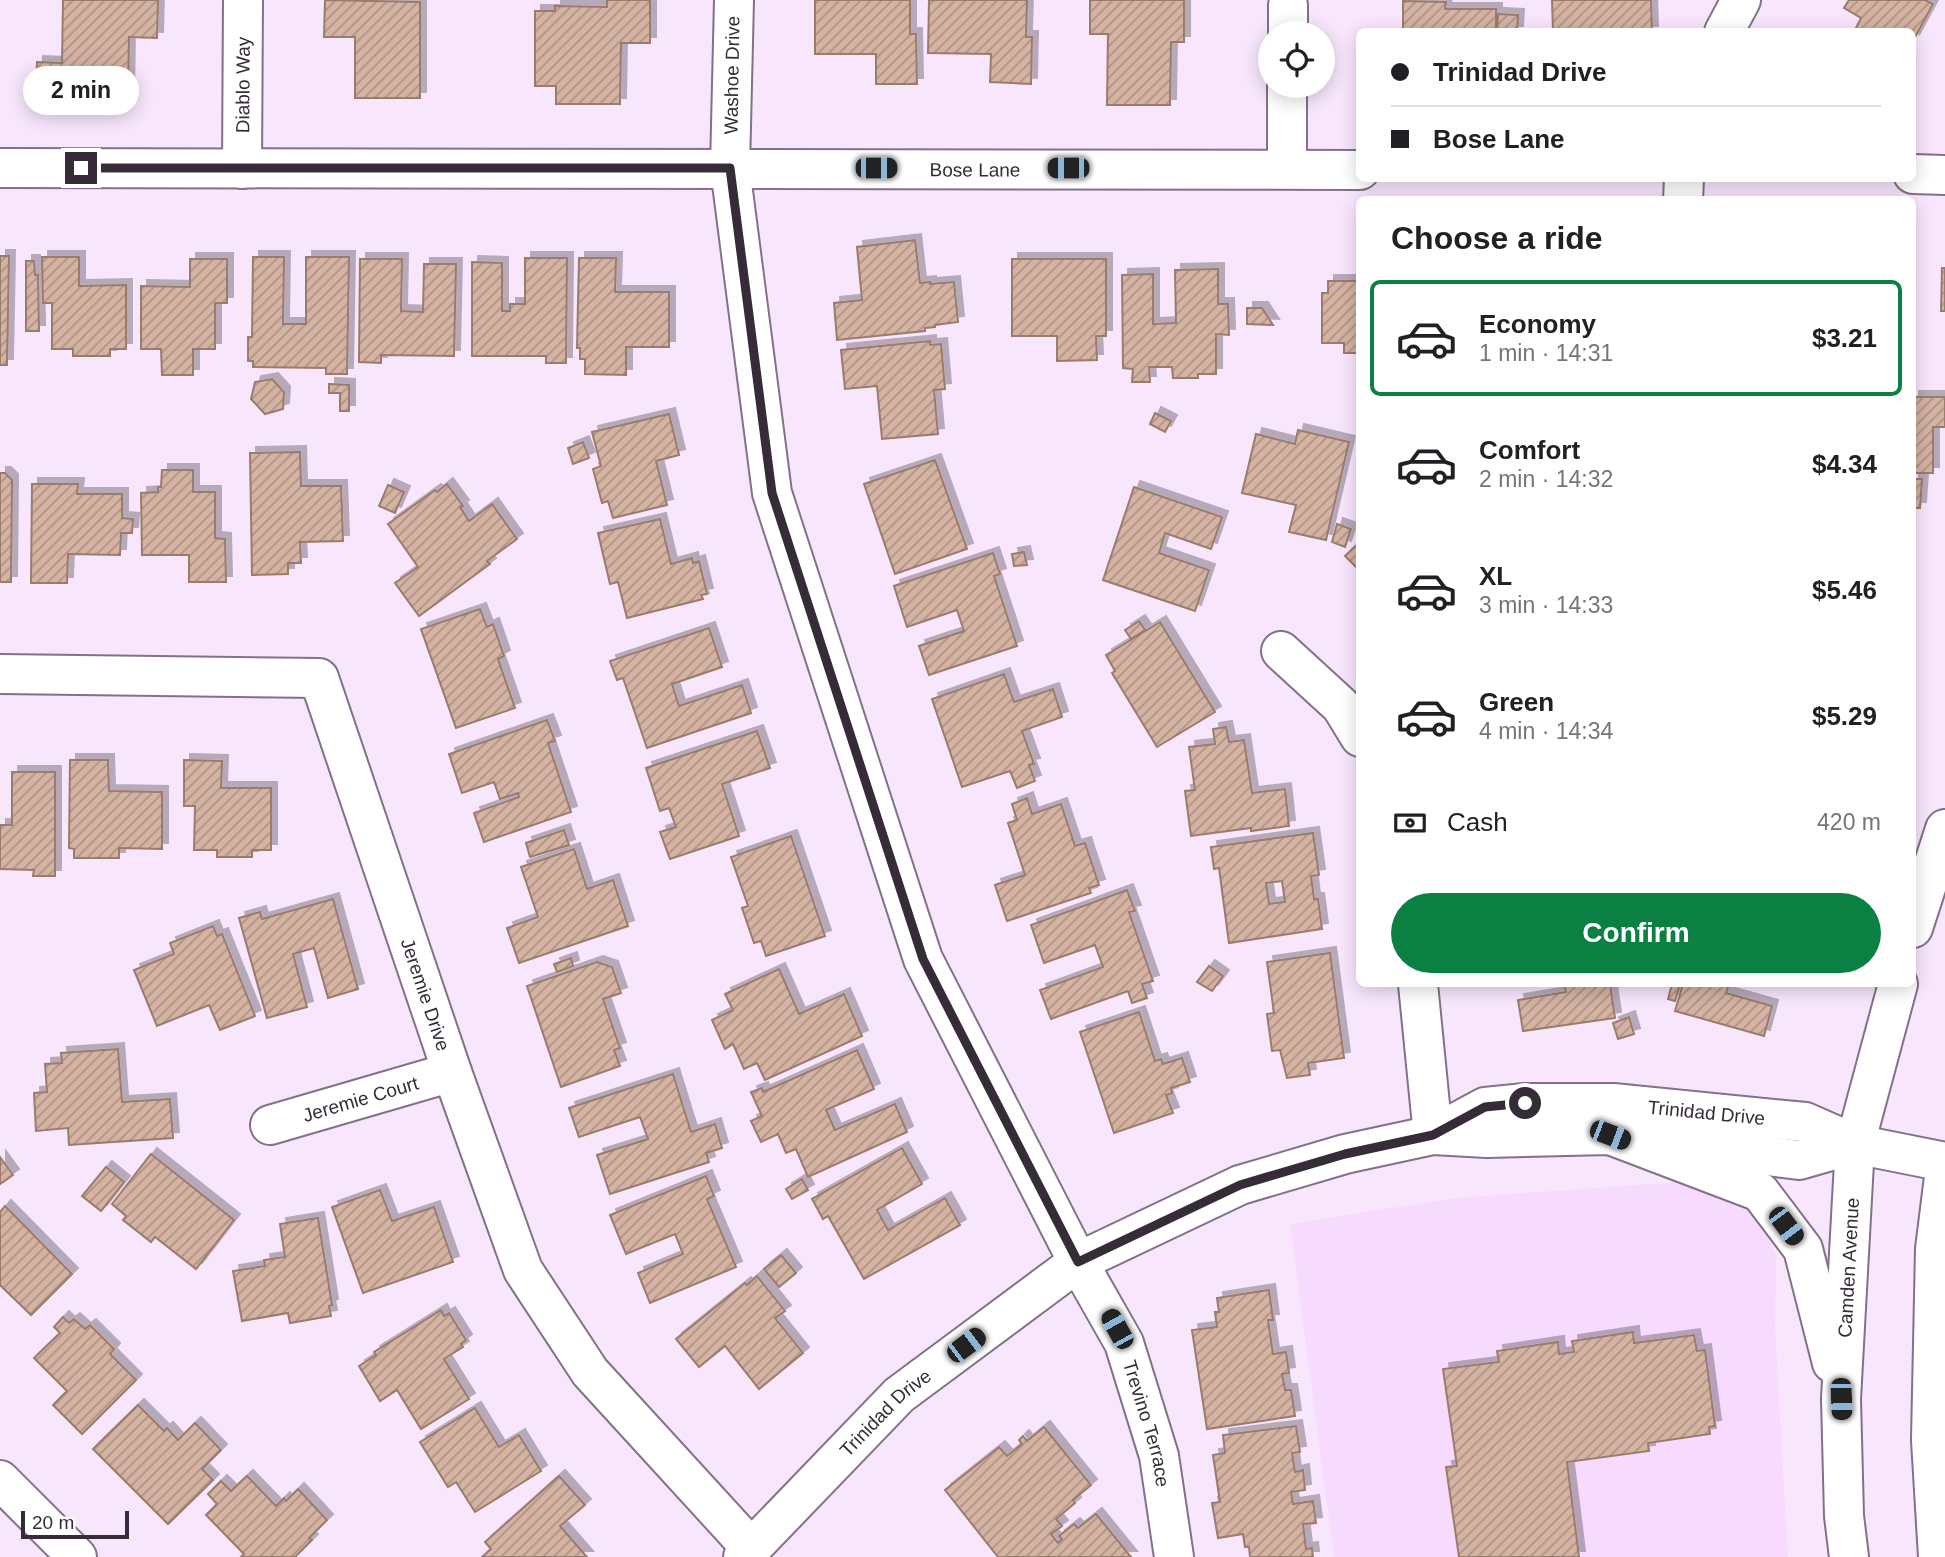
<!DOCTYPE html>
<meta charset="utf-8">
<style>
body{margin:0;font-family:Helvetica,sans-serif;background:#f2f2f2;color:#202124;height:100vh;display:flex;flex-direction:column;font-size:26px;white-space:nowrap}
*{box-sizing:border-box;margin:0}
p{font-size:23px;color:#757577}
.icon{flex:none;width:38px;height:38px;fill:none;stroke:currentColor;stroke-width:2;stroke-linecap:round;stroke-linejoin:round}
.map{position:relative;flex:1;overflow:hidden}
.side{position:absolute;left:1356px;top:196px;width:560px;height:791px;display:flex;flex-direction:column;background:#fff;border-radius:10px;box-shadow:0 4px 18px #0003}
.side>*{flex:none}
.hud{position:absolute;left:1356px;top:28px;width:560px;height:154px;border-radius:10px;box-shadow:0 4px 18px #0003;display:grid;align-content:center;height:154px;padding:0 35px;background:#fff}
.tools{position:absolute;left:1258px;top:21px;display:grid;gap:14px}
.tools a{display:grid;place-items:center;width:77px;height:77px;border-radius:50%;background:#fff;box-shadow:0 4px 18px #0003;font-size:35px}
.scale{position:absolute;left:21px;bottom:18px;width:108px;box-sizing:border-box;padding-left:7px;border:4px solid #352c37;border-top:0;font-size:19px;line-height:24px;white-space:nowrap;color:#352c37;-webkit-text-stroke:5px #fff;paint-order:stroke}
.end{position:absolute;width:32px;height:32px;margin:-16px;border:9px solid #352c37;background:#fff;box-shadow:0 0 0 4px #fff}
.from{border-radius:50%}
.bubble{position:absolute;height:49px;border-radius:24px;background:#fff;box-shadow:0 4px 18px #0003;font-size:23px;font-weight:600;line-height:49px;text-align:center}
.car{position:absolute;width:21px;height:42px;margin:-21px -10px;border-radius:9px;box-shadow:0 0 5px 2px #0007;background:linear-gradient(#222 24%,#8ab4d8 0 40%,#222 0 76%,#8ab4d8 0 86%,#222 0)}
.hud b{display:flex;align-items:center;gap:24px;height:66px;font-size:26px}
.hud b+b{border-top:2px solid #e0e0e0}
.hud i{width:18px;height:18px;background:#202124}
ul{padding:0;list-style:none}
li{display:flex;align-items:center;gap:21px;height:116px;margin:0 14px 10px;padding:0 21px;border:4px solid transparent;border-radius:10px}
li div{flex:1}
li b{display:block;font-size:26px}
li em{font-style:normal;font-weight:600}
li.current{border-color:#0b8043}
li>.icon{width:63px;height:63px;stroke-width:1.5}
h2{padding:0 35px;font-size:32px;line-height:84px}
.pay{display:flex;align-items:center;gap:18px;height:77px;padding:0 35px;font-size:26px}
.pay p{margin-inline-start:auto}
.action{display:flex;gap:14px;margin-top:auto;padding:14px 35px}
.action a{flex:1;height:80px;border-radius:42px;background:#0b8043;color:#fff;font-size:28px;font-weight:600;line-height:80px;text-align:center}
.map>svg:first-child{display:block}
</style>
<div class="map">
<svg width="1945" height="1557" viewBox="0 0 1945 1557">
<defs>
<pattern id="building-hatch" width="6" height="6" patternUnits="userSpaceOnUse" patternTransform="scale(1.75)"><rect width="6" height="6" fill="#d5b3a3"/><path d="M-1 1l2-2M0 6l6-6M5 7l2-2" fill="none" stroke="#ae9286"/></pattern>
<filter id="shadow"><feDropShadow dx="6" dy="-6" stdDeviation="0" flood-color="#0004"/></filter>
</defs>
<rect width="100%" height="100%" fill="#f8e6fd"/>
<polygon fill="#f7dbfe" points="1695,1181 1752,1203 1776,1256 1775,1328 1788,1557 1334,1557 1290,1224 1455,1198"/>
<g fill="url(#building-hatch)" stroke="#9a7b6c" stroke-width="2" fill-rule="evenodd" filter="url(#shadow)">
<polygon points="63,0 158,0 157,38 129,37 128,98 36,96 37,62 62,63"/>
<polygon points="325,0 420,2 420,98 355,98 355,37 324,37"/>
<polygon points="607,0 650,0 650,43 621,43 620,104 556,104 556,86 535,86 535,11 555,11 555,6 607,7"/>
<polygon points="815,0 910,0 910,34 916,34 917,84 876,84 876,54 815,54"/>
<polygon points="929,0 1027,0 1026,37 1032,37 1031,84 990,82 991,54 928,53"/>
<polygon points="1090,0 1184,0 1184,42 1171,42 1170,105 1107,105 1108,34 1090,34"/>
<polygon points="1552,0 1651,0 1652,32 1553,32"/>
<polygon points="1849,0 1925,0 1933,4 1913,41 1913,32 1854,32 1861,18 1844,8"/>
<polygon points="1403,1 1446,2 1445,9 1496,9 1496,32 1403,32"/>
<polygon points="1498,14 1518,15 1517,32 1497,32"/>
<polygon points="915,240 920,283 930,282 930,284 954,282 958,322 935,325 935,327 925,328 925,331 837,340 834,303 862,300 857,247"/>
<polygon points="0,256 9,256 7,365 0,365"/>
<polygon points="42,257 79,257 79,286 126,285 126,349 110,349 110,356 73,356 73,349 52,349 52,303 43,303"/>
<polygon points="253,257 284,257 283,324 306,324 306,257 349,257 347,374 326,374 326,368 253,367 253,361 248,361 248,337 252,337"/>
<polygon points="525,258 567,258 566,363 546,363 546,356 472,356 472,262 502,263 502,311 510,311 510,304 525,304"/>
<polygon points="579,258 616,258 615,292 669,292 669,347 626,347 626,375 585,374 585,359 580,359 580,348 577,348"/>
<polygon points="190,259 227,259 227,303 215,303 215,349 193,349 193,375 162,375 161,349 141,349 141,286 190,287"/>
<polygon points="360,259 402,259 401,311 423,312 424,264 456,264 454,356 381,355 381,363 359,362"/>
<polygon points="1012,259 1106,259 1106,336 1096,336 1097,360 1057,361 1057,336 1012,336"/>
<polygon points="26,261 34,261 35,275 38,275 39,331 26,331"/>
<polygon points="1942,268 1945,268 1945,311 1941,311"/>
<polygon points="1218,269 1218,304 1228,304 1229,335 1216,334 1216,374 1198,374 1198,378 1173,378 1172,367 1149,367 1150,382 1132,382 1133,369 1123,368 1122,275 1153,274 1153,324 1176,323 1175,270"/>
<polygon points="1328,281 1360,281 1360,353 1344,353 1344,343 1322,343 1322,293 1328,293"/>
<polygon points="1247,308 1262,308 1273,325 1247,324"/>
<polygon points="930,341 930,345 941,344 945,389 934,390 938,434 882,439 877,386 845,389 841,350"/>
<polygon points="272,379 284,392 283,409 265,414 251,399 255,382"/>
<polygon points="329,384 349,385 349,411 340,411 340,393 329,393"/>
<polygon points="1913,397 1945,397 1945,427 1933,427 1933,473 1913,473"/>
<polygon points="1155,413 1171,421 1165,432 1150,424"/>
<polygon points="669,414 679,455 656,461 667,505 613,518 608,501 602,503 593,469 601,466 592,432"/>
<polygon points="1298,430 1349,442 1326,540 1289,532 1296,505 1242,493 1256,434 1295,444"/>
<polygon points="583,442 589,458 573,464 568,448"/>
<polygon points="300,452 301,486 341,486 343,541 300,542 301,563 288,563 288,574 252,575 250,453"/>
<polygon points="935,460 967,549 895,574 864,484"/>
<polygon points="162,470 193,470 193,492 215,492 215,538 225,539 226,582 189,582 189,555 142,555 141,493 158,492 158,487 161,487"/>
<polygon points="0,473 5,473 12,480 11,582 0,582"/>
<polygon points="1913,479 1922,479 1920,508 1913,508"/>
<polygon points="32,484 78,484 77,494 122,494 122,518 133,519 132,533 121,533 120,555 68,554 67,583 31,583"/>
<polygon points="447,484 463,506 460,507 469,521 492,504 517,539 487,561 490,564 419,616 395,583 418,567 388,524 435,490 437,492"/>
<polygon points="388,485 404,492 395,513 379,506"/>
<polygon points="1134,487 1222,517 1211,549 1165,533 1159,553 1209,570 1195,611 1103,580"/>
<polygon points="660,519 671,564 692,558 693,563 699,561 707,594 701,595 703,599 627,618 618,582 610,584 598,533"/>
<polygon points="1337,524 1351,529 1345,547 1332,542"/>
<polygon points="1360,542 1360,571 1345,556"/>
<polygon points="1024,552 1027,565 1014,566 1012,554"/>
<polygon points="993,553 1000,574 994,576 1017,646 929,675 919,646 964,631 957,610 907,627 894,586"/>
<polygon points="480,609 487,627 493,624 504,656 498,659 515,708 456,728 421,629"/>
<polygon points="1139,621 1145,630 1131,639 1125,630"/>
<polygon points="1160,622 1215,712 1157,747 1112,673 1115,671 1106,655"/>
<polygon points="709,628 722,667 672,684 679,706 742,685 751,713 647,748 623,678 617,680 610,661"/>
<polygon points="1004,674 1014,702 1053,689 1062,717 1022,731 1034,764 1029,765 1035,781 1017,788 1010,771 962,787 932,699"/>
<polygon points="547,720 555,741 548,743 571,812 484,842 474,813 519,797 518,793 500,799 494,782 462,793 449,754"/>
<polygon points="1226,727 1229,742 1244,740 1252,793 1285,789 1289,826 1251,831 1251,828 1191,836 1185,791 1195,790 1189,747 1215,744 1213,729"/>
<polygon points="757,731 770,768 722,784 739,836 670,859 660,832 676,827 669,808 660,811 646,768"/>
<polygon points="70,760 108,760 109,791 162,792 162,849 119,848 119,858 74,858 74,849 69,848"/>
<polygon points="184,760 222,761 221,788 271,788 271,850 252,850 252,857 217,857 217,850 194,850 195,806 184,806"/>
<polygon points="12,772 55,772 55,876 33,876 34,870 0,869 0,825 12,825"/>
<polygon points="1027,798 1032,814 1061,804 1075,846 1085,843 1099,885 1089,888 1091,893 1007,921 995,885 1025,875 1008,823 1017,820 1012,804"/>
<polygon points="564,830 569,845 530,857 526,843"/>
<path d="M1313,833L1319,875L1311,876L1314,899H1318L1322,929L1229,943L1219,868L1214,869L1211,847ZM1282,881L1285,902L1269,904L1266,883Z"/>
<polygon points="791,836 825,936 766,956 761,941 754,943 742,908 748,906 731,857"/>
<polygon points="574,849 587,889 613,880 628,926 519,963 507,928 538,917 521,867"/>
<polygon points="1127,890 1135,911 1129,912 1153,981 1142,984 1147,998 1132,1003 1128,991 1051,1019 1040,990 1103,967 1095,945 1044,963 1031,925"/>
<polygon points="333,899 358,989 328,998 314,948 293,954 307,1007 267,1018 239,918 260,912 262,919"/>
<polygon points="213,926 217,936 222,934 255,1016 220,1030 209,1005 157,1026 134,970 174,954 170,943"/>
<polygon points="1330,953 1344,1058 1308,1063 1310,1075 1287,1078 1280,1050 1272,1051 1267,1014 1274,1013 1267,962"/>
<polygon points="571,958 573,966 557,972 554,964"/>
<polygon points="597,962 612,967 621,993 603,999 620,1048 614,1050 620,1066 561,1087 527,986"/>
<polygon points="1209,966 1223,976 1212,991 1197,982"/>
<polygon points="779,969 799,1014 844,994 862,1036 765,1080 757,1063 744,1069 733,1044 725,1049 712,1020 733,1010 725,994"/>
<polygon points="1564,984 1610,984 1615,1018 1523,1031 1518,1000 1566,992"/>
<polygon points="1672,984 1680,984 1675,1001 1668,999"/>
<polygon points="1683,984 1729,984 1726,993 1772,1006 1764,1036 1675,1011"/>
<polygon points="1139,1012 1155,1061 1161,1059 1163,1064 1182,1058 1190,1082 1171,1088 1172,1093 1166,1095 1173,1113 1114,1133 1080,1032"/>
<polygon points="1629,1017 1634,1034 1618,1039 1613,1023"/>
<polygon points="118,1049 122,1102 170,1099 173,1138 69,1145 68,1128 36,1131 34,1093 47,1092 45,1064 62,1063 61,1053"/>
<polygon points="857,1050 874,1089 826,1110 835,1130 895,1104 907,1132 808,1177 796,1149 786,1153 778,1134 761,1142 751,1121 762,1116 751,1092 762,1088 763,1092"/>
<polygon points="673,1074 691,1132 715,1124 722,1148 706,1153 709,1162 610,1194 597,1155 648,1139 640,1117 579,1137 569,1108"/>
<polygon points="902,1148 922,1184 877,1210 888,1230 945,1198 960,1225 864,1279 828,1216 823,1219 812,1199"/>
<polygon points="151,1154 234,1220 196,1269 155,1237 151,1242 123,1220 126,1216 112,1204"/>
<polygon points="0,1157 13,1175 0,1184"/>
<polygon points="106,1167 124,1182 101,1211 82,1196"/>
<polygon points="706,1176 714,1196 707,1199 736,1267 650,1303 638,1273 683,1254 675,1234 626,1254 610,1215"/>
<polygon points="802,1179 808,1190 792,1199 786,1189"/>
<polygon points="380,1190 392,1221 434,1207 453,1262 363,1293 332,1207"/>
<polygon points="5,1206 72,1274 31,1315 0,1285 0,1212"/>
<polygon points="318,1218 332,1305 329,1306 331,1316 290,1323 288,1313 242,1321 233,1271 265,1266 264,1260 285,1257 280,1224"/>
<polygon points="781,1255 796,1273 779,1287 764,1269"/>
<polygon points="757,1276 785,1311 775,1318 803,1353 759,1389 725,1346 699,1367 676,1339 745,1283 747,1285"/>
<polygon points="1269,1290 1273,1320 1268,1320 1273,1354 1286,1352 1289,1373 1282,1374 1285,1390 1291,1390 1295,1416 1207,1429 1192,1330 1217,1327 1215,1312 1219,1312 1217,1298"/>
<polygon points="441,1310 444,1316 449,1313 466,1340 461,1344 463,1347 444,1359 469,1399 421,1429 397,1390 380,1401 359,1366 376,1355 374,1352"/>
<polygon points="63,1317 69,1323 74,1319 85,1329 90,1325 114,1349 110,1354 136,1380 82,1434 53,1405 67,1391 34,1358 60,1333 54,1327"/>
<polygon points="1633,1332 1634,1343 1694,1335 1697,1351 1705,1350 1715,1426 1709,1427 1710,1434 1648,1443 1649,1451 1567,1462 1579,1557 1459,1557 1446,1467 1457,1466 1443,1369 1499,1362 1497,1351 1558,1342 1559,1354 1574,1352 1572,1341"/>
<polygon points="138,1405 164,1431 167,1428 178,1440 195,1423 221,1450 202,1469 213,1480 168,1524 93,1449"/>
<polygon points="475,1408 499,1447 519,1435 541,1471 475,1512 456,1482 448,1487 420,1442"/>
<polygon points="1296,1426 1300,1452 1292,1453 1295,1472 1303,1470 1305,1490 1291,1492 1293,1504 1313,1501 1316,1523 1303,1524 1306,1549 1312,1548 1313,1557 1250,1557 1249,1547 1245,1547 1243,1534 1218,1538 1212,1503 1220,1502 1213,1455 1225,1453 1223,1435"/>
<polygon points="1044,1427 1091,1485 1073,1500 1075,1503 1056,1519 1062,1526 1051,1534 1058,1543 1062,1539 1059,1536 1074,1524 1078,1528 1096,1514 1131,1557 998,1557 945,1490 999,1447 1007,1456 1022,1444 1019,1440 1023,1436 1027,1441"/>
<polygon points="247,1476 276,1506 284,1498 286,1501 298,1489 327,1520 309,1538 312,1540 295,1557 241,1557 244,1554 206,1515 217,1504 208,1494 221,1481 231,1491"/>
<polygon points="559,1476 585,1505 560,1526 587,1557 482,1557 491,1549 485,1542"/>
</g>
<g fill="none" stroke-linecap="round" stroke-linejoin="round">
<g stroke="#837089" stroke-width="42">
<g id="minor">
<path id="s1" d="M734,0L730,168L772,493L923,959L1078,1262L1124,1343L1159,1456L1174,1557"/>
<polyline points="1724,32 1741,0"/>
<polyline points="1288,33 1288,5"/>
<path id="s2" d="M0,168L1360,170"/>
<polyline points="1287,168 1287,86"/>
<path id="s3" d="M242,169L243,0"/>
<polyline points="1913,174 1945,175"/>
<polyline points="1683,200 1684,178"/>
<polyline points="1281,651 1341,706 1360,737"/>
<path id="s4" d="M0,674L319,678L452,1072L523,1270L590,1372L751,1548"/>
<polyline points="1418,984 1433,1135"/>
<path id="s5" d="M270,1125L452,1072"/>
<polyline points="1433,1135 1487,1138 1610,1135 1799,1160 1855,1144"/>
<polyline points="0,1480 77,1557"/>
<path id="s6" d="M743,1557L899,1395L1078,1262L1240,1185L1345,1154L1433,1135L1485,1107L1525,1103H1613L1805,1122L1855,1144"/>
</g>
</g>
<g stroke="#837089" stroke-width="42">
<g id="major">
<polyline points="1913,928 1945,829"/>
<polyline points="1610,1135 1760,1192 1803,1249 1832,1363"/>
<polyline points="1855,1144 1945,1162"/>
<path id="s7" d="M1849,1557L1844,1516L1841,1399L1855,1144L1898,984"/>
<polyline points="1938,1557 1931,1440 1935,1249 1945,1169"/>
</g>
</g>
<use href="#minor" stroke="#fff" stroke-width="38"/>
<use href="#major" stroke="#fff" stroke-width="38"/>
</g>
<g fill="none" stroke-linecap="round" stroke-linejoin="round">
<polyline stroke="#352c37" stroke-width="9" points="81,168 730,168 772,493 923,959 1078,1262 1240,1185 1345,1154 1433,1135 1485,1107 1525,1103"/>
</g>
<g text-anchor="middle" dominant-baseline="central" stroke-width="5" stroke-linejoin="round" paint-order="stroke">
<g font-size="19" fill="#352c37" stroke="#fff">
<text transform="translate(732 75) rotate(-89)">Washoe Drive</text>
<text stroke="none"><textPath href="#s3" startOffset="84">Diablo Way</textPath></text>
<text stroke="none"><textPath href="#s2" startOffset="975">Bose Lane</textPath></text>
<text stroke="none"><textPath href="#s4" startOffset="653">Jeremie Drive</textPath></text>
<text stroke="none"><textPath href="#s5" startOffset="94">Jeremie Court</textPath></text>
<text stroke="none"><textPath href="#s6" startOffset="1108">Trinidad Drive</textPath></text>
<text stroke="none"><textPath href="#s7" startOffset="290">Camden Avenue</textPath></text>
<text stroke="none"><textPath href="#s6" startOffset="203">Trinidad Drive</textPath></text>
<text stroke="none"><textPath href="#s1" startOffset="1503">Trevino Terrace</textPath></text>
</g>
</g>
</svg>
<div class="tools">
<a><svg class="icon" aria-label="locate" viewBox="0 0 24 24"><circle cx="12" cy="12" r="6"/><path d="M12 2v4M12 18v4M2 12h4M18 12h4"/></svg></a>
</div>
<div class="scale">20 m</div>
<i class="end from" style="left:1525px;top:1103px"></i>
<i class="end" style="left:81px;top:168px"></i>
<div class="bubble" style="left:23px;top:66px;width:116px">2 min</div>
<i class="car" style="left:876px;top:168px;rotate:90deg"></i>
<i class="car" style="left:1068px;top:168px;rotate:270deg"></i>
<i class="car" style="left:1610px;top:1135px;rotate:111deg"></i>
<i class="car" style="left:1786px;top:1226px;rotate:143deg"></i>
<i class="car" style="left:1117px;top:1329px;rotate:331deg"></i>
<i class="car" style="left:966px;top:1345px;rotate:53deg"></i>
<i class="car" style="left:1841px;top:1399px;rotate:178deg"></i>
<div class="hud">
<b><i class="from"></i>Trinidad Drive</b>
<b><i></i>Bose Lane</b>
</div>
<section class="side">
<h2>Choose a ride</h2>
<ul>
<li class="current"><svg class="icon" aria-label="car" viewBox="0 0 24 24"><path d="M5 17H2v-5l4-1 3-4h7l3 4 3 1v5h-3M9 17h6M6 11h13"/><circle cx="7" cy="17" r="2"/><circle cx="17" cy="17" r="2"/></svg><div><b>Economy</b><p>1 min · 14:31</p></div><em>$3.21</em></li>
<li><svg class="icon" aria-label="car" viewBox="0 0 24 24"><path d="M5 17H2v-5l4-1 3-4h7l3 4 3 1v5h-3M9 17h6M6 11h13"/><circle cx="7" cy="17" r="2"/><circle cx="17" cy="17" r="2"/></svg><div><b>Comfort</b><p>2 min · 14:32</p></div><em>$4.34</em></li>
<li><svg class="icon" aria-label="car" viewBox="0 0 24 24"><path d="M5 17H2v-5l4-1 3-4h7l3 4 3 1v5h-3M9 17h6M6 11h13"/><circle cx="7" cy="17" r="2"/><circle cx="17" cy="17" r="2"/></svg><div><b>XL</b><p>3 min · 14:33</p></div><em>$5.46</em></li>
<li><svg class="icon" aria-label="car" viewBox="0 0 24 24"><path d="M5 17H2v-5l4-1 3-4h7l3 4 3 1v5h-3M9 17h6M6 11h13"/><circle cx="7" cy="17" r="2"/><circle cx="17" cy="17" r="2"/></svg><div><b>Green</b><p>4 min · 14:34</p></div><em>$5.29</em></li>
</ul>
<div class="pay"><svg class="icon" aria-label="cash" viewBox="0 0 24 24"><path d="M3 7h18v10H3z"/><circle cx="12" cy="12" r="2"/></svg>Cash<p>420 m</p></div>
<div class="action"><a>Confirm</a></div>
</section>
</div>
